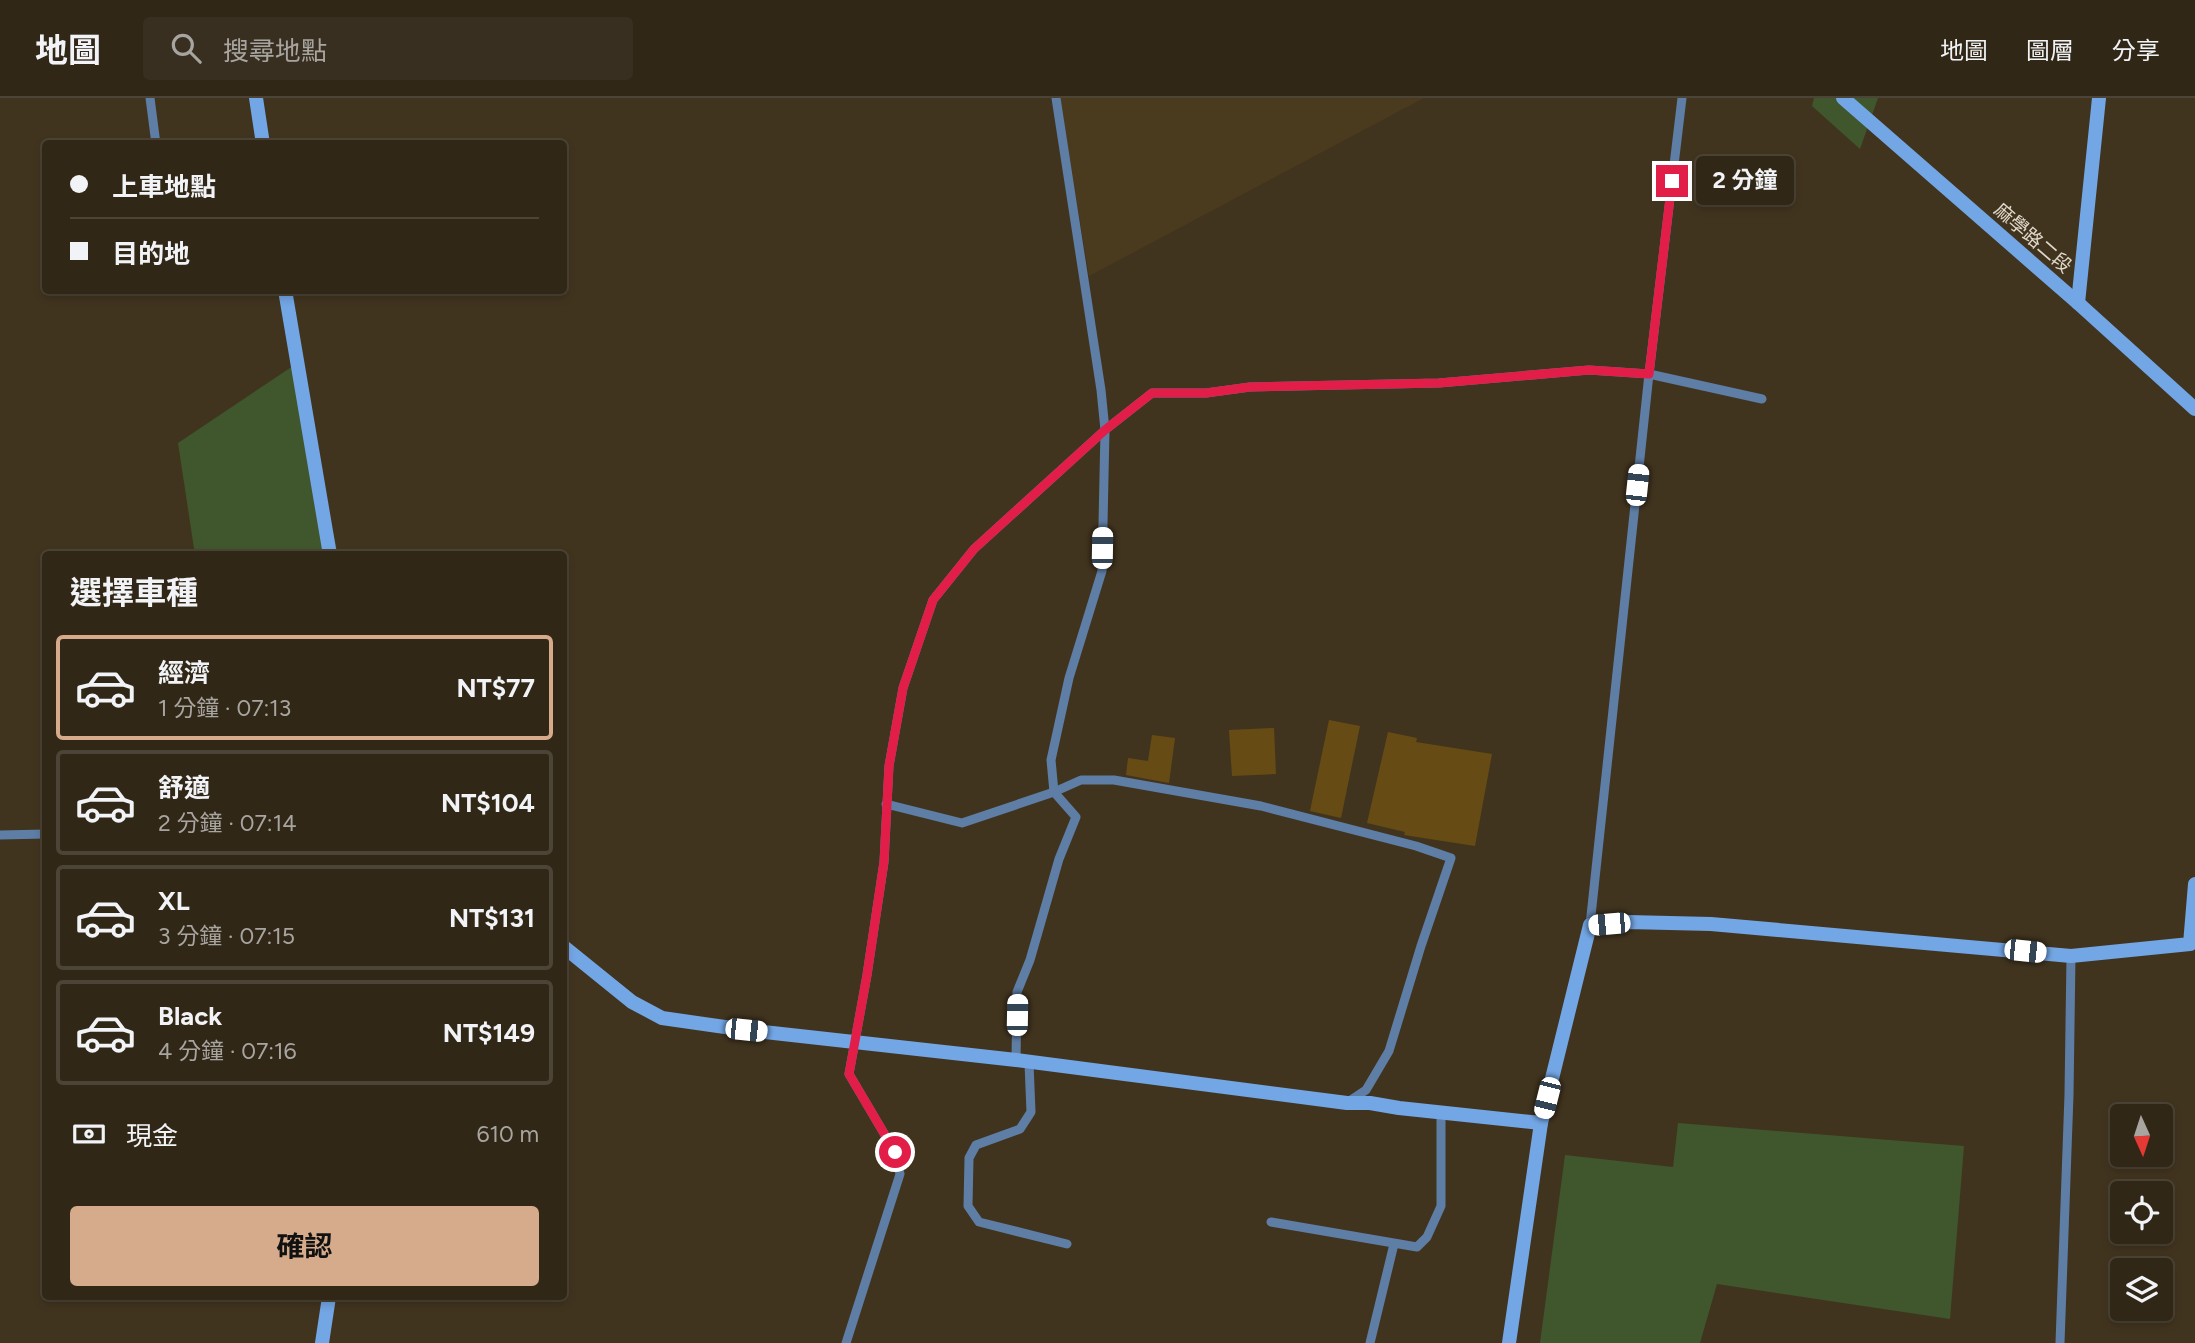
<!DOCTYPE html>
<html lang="zh-TW">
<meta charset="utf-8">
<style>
body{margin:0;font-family:Figtree,"Noto Sans TC",sans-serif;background:#392f20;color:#f1f3f6;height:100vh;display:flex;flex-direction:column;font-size:26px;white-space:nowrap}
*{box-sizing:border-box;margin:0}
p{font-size:23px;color:#a8a5a1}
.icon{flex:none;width:38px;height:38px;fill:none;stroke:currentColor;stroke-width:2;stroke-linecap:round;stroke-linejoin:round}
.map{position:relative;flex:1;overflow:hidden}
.drawer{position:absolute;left:42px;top:453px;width:525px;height:749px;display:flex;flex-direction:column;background:#312717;border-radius:7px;box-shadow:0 4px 10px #0003,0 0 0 2px #4c4436}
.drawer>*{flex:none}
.guide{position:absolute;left:42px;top:42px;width:525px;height:154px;border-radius:7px;box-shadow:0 4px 10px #0003,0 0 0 2px #4c4436;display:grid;align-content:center;height:154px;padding:0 28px;background:#312717}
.needle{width:46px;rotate:177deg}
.fabs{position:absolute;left:2110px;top:1006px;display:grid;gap:14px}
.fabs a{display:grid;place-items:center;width:63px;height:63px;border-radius:7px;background:#312717;box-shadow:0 4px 10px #0003,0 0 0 2px #4c4436;font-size:35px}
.end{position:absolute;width:32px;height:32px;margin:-16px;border:9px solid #e11d48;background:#fff;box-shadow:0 0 0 4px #fff}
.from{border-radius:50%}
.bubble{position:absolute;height:49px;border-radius:7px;background:#312717;box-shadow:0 4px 10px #0003,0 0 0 2px #4c4436;font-size:23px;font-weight:700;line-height:49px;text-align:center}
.car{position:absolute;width:21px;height:42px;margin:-21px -10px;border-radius:9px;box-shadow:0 0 5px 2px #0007;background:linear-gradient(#fff 24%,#345 0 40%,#fff 0 76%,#345 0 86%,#fff 0)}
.guide b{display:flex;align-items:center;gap:24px;height:66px;font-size:26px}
.guide b+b{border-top:2px solid #4c4436}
.guide i{width:18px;height:18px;background:#f1f3f6}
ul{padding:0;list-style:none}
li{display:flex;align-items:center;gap:21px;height:105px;margin:0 14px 10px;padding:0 14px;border:4px solid #4c4436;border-radius:7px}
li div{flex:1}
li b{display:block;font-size:26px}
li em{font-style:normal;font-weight:700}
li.current{border-color:#d6ab8b}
li>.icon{width:63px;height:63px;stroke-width:1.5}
h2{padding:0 28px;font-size:32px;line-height:84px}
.pay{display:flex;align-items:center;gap:18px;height:77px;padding:0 28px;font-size:26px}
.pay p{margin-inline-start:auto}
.button{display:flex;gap:14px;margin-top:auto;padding:14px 28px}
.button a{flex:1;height:80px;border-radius:7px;background:#d6ab8b;color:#111;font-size:28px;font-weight:700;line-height:80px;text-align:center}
header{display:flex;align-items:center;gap:42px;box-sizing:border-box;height:98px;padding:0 35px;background:#312717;border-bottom:2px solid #4c4436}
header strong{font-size:33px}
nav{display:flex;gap:38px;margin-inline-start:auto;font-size:24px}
.search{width:490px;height:63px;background:#392f20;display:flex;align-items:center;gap:18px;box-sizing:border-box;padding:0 24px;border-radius:7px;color:#a8a5a1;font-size:26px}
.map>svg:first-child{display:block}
</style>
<header>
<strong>地圖</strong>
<div class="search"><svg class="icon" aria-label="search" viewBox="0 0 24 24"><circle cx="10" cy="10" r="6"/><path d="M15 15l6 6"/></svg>搜尋地點</div>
<nav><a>地圖</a><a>圖層</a><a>分享</a></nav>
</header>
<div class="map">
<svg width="2195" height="1245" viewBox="0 0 2195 1245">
<rect width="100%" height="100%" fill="#41341f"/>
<polygon fill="#4a3a1e" points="1060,0 1424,0 1089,178"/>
<g fill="#40562c">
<polygon points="1814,0 1878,0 1860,51 1812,8"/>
<polygon points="296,266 338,457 195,457 178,345"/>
<polygon points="1678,1025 1964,1048 1950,1221 1717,1186 1700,1245 1540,1245 1565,1057 1673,1069"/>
</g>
<g fill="#674b14">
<polygon points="1329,622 1360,628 1341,720 1310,713"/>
<polygon points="1274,630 1276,676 1232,678 1229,632"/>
<polygon points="1388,634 1417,640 1416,644 1492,656 1475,748 1404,737 1405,734 1367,725"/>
<polygon points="1152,637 1175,640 1169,685 1126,677 1128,660 1148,663"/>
</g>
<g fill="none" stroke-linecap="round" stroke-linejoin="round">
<g stroke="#5e7ea6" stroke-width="9">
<polyline points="150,0 156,46"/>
<polyline points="886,706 962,725 1054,694 1081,682 1114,682 1261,708 1416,748 1451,760 1421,848 1389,953 1366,992 1348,1004"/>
<polyline points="0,737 46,736"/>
<polyline points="1590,827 1649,276 1682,0"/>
<polyline points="1016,962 1017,894 1030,862 1059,761 1076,719 1054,694 1051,662 1069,580 1102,473 1105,332 1101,292 1056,0"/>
<polyline points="1029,965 1031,1014 1020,1031 976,1047 969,1060 968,1108 979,1124 1067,1146"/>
<polyline points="1271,1124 1417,1149 1427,1139 1441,1108 1441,1015"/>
<polyline points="846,1245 900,1076 895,1054 849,976 867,877 884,764 889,668 903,590 933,502 974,451 1105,332 1152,295 1206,295 1250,289 1439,285 1589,272 1649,276 1762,301"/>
<polyline points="1370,1245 1394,1146"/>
<polyline points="2060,1245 2069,997 2071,858"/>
</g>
<g stroke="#73a6e5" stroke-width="14">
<polyline points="256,0 263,46"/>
<polyline points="1843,0 2078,205 2195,311"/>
<polyline points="285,192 330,457"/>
<polyline points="2078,205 2099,0"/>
<polyline points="564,849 632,904 662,920 746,932 1016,962 1347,1005 1370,1005 1399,1010 1541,1025 1509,1245"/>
<polyline points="1541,1025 1590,827 1628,824 1711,826 2071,858 2190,846 2195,786"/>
<polyline points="322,1245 329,1199"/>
</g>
</g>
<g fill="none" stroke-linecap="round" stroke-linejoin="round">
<polyline stroke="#e11d48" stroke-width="9" points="895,1054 849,976 867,877 884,764 889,668 903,590 933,502 974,451 1105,332 1152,295 1206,295 1250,289 1439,285 1589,272 1649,276 1672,83"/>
</g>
<g text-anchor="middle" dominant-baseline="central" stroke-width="5" stroke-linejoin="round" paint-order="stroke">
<g font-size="19" fill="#e1d9cc" stroke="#41341f">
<text transform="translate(2033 140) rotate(41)">麻學路二段</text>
</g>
</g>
</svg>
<div class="fabs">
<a><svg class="needle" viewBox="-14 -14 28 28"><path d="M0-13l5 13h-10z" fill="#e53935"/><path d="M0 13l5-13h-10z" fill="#a8a5a1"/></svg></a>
<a><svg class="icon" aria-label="locate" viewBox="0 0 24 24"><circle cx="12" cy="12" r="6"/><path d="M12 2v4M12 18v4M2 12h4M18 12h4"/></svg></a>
<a><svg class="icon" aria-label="layers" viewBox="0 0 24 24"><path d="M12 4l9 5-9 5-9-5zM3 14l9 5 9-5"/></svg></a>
</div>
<i class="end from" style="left:895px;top:1054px"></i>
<i class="end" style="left:1672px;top:83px"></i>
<div class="bubble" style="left:1696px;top:58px;width:98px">2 分鐘</div>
<i class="car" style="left:1637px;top:387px;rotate:6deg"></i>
<i class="car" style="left:1102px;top:450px;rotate:1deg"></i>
<i class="car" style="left:1609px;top:826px;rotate:265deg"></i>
<i class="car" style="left:2025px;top:853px;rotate:96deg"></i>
<i class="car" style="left:1017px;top:917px;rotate:1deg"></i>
<i class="car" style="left:746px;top:932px;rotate:96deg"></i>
<i class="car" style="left:1547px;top:1000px;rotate:194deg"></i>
<div class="guide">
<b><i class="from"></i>上車地點</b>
<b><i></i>目的地</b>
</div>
<section class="drawer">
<h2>選擇車種</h2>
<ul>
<li class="current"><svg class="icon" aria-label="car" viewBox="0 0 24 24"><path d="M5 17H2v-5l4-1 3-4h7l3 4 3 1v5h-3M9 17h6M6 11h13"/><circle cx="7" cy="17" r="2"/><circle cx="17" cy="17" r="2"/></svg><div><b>經濟</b><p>1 分鐘 · 07:13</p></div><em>NT$77</em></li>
<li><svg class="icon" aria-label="car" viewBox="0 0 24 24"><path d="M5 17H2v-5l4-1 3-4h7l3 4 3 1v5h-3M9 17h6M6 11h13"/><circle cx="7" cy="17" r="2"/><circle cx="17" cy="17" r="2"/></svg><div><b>舒適</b><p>2 分鐘 · 07:14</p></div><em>NT$104</em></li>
<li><svg class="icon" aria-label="car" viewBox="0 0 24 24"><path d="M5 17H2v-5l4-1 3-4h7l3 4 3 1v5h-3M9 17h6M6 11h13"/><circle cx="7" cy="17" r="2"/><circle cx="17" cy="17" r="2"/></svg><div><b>XL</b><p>3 分鐘 · 07:15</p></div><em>NT$131</em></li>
<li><svg class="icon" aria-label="car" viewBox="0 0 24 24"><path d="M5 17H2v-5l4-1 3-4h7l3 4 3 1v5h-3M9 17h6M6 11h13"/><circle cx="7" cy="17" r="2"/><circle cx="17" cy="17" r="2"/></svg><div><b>Black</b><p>4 分鐘 · 07:16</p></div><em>NT$149</em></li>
</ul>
<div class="pay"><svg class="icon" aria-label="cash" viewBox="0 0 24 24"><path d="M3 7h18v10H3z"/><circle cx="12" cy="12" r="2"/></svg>現金<p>610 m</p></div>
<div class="button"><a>確認</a></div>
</section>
</div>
